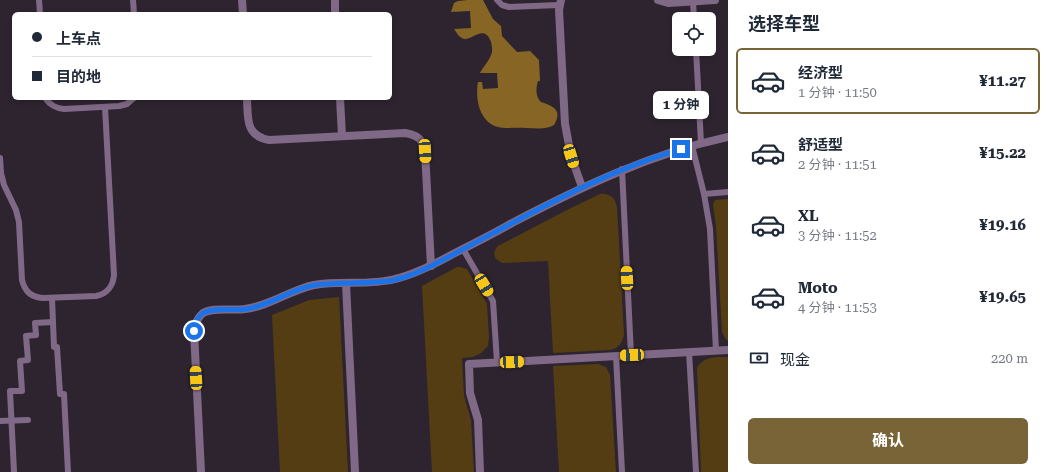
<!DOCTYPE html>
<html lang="zh">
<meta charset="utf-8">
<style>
body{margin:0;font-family:"Roboto Serif","Noto Sans SC",serif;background:#f6f6f7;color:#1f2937;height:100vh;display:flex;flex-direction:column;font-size:15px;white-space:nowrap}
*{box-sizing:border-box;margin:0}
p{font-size:13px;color:#747a83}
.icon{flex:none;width:22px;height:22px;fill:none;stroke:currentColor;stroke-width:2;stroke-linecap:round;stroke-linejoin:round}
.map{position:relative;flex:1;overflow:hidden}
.panel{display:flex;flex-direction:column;background:#fff;width:320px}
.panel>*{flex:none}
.guide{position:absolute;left:12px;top:12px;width:380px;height:88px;border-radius:6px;box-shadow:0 2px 6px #0003;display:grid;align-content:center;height:88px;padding:0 20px;background:#fff}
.buttons{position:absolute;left:672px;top:12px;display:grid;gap:8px}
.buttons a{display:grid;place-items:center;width:44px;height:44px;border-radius:6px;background:#fff;box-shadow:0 2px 6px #0003;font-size:20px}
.end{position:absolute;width:18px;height:18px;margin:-9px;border:5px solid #1a73e8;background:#fff;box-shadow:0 0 0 2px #fff}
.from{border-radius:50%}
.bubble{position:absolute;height:28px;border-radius:6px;background:#fff;box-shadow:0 2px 6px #0003;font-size:13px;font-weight:700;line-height:28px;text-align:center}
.car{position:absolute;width:12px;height:24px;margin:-12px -6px;border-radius:5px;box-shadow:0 0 3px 1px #0007;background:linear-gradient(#f5c518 24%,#345 0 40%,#f5c518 0 76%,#345 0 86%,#f5c518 0)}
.guide b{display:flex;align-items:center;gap:14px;height:38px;font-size:15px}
.guide b+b{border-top:1px solid #e0e1e3}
.guide i{width:10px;height:10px;background:#1f2937}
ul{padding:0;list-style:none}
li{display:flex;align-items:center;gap:12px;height:66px;margin:0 8px 6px;padding:0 12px;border:2px solid transparent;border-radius:6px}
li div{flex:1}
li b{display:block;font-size:15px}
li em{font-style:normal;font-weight:700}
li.selected{border-color:#796437}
li>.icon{width:36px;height:36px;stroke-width:1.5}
h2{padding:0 20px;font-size:18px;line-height:48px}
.pay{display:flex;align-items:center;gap:10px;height:44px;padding:0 20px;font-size:15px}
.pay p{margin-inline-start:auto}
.action{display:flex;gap:8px;margin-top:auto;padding:8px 20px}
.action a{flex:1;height:46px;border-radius:6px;background:#796437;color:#fff;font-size:16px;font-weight:700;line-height:46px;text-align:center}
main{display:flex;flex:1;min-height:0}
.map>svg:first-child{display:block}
</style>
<main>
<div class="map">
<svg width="728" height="472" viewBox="0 0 728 472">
<rect width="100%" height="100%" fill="#2d242f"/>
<g fill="#543d12">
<path d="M600,194C610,193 615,198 617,207L624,335C622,343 619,348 610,350L553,353L548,261L502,263L496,259C493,254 494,250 498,246L567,210Z"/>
<polygon points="728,199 728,341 725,338 722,332 716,226 713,205 715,200"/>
<polygon points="457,267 460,267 467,269 487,304 489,337 488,346 481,353 473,357 462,358 464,396 471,420 474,472 432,472 422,286"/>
<polygon points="339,297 348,472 280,472 272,315 309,300"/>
<path d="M728,357V472H701L697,368C703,356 716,357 728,357Z"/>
<polygon points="598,364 606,367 610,375 616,472 559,472 553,366"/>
</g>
<path fill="#876625" d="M468,0H483L493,19L501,26L502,36L517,52L530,51L539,60L540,81H538C536,88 535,96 541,102C553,106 563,110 554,125C546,130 535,128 526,128C517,127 506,129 498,127C479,122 475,98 478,82H482L483,89L498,88L497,73H480C483,67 489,61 491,55C493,51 492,46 491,42C485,24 473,39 465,39C459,38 457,33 454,29L471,28L470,11L451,12L454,3L458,1Z"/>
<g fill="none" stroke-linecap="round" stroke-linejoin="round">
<g stroke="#806986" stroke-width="6">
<polyline points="39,0 40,14"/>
<polyline points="133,0 134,14"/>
<polyline points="497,0 502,5 509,7 559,5"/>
<polyline points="693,1 694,19"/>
<polyline points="696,49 701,143"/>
<path d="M45,98C50,105 55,108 64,109L119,106L127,104L134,98"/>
<polyline points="692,146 704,194 710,229 716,351"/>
<path d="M0,158L1,173L4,185L16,210L19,222L22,280C25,292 31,297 43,298L96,296C107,294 113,286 114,275L105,107"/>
<polyline points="622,169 631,355"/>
<polyline points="704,194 728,192"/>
<polyline points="463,249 493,301 497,362"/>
<polyline points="52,298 54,347 57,347 60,394 64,394 68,472"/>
<polyline points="689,352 696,472"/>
<polyline points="616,356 622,472"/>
<polyline points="0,421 28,420"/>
<polyline points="14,472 10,391 22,391 20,361 28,360 26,336 36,335 35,323 53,322"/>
</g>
<g stroke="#806986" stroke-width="8">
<polyline points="242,0 243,14"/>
<polyline points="335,0 335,14"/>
<polyline points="561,0 559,10 565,124 571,156 582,187"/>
<polyline points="658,0 668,3 715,0"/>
<path d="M247,98C248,117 245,136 269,140L405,133C417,135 423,139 425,151L431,266"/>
<polyline points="340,98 342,136"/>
<polyline points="346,283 355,472"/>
<path d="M201,472L194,331C195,324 197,318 203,313C213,307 233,311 245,309C270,306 290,290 314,285C340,280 369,286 395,279C416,274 435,264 453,254C473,244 493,234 512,223C583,186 650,154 728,137"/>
<polyline points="480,472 478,420 470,393 469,364 728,350"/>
</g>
</g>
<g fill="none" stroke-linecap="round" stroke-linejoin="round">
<path stroke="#1a73e8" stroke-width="5" d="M194,331C195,324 197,317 203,313C214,307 234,311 246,309C270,306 290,289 315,285C341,281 368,285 394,280C407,277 419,272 431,266C513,224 592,175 681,149"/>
</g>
</svg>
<div class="buttons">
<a><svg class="icon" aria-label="locate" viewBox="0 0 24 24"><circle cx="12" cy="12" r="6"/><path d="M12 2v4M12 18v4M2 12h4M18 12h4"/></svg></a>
</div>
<i class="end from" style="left:194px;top:331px"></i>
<i class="end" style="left:681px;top:149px"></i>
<div class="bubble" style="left:653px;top:91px;width:56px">1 分钟</div>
<i class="car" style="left:425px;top:151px;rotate:177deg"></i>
<i class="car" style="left:571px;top:156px;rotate:163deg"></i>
<i class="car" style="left:627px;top:278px;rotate:357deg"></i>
<i class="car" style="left:484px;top:285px;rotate:149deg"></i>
<i class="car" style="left:632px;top:355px;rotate:267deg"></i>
<i class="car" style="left:512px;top:362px;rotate:87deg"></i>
<i class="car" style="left:196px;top:378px;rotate:357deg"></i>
<div class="guide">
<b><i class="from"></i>上车点</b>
<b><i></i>目的地</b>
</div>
</div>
<section class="panel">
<h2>选择车型</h2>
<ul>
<li class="selected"><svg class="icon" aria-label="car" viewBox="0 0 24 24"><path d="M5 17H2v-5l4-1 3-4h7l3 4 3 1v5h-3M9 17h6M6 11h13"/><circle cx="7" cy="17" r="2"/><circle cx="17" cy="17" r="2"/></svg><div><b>经济型</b><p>1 分钟 · 11:50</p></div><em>¥11.27</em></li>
<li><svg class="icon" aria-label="car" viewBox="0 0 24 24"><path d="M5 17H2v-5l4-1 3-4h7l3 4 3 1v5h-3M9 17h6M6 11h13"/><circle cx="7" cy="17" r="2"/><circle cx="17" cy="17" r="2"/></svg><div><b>舒适型</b><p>2 分钟 · 11:51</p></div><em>¥15.22</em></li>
<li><svg class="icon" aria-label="car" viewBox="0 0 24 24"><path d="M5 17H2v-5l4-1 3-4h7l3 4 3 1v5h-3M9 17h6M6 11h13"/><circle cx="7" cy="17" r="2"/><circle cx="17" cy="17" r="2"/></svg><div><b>XL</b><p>3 分钟 · 11:52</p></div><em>¥19.16</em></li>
<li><svg class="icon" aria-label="car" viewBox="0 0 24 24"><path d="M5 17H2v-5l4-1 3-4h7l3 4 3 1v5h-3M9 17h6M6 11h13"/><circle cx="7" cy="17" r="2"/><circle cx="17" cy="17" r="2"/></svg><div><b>Moto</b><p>4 分钟 · 11:53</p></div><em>¥19.65</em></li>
</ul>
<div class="pay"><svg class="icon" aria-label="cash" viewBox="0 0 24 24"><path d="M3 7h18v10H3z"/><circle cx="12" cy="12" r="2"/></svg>现金<p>220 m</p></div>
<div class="action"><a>确认</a></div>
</section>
</main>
